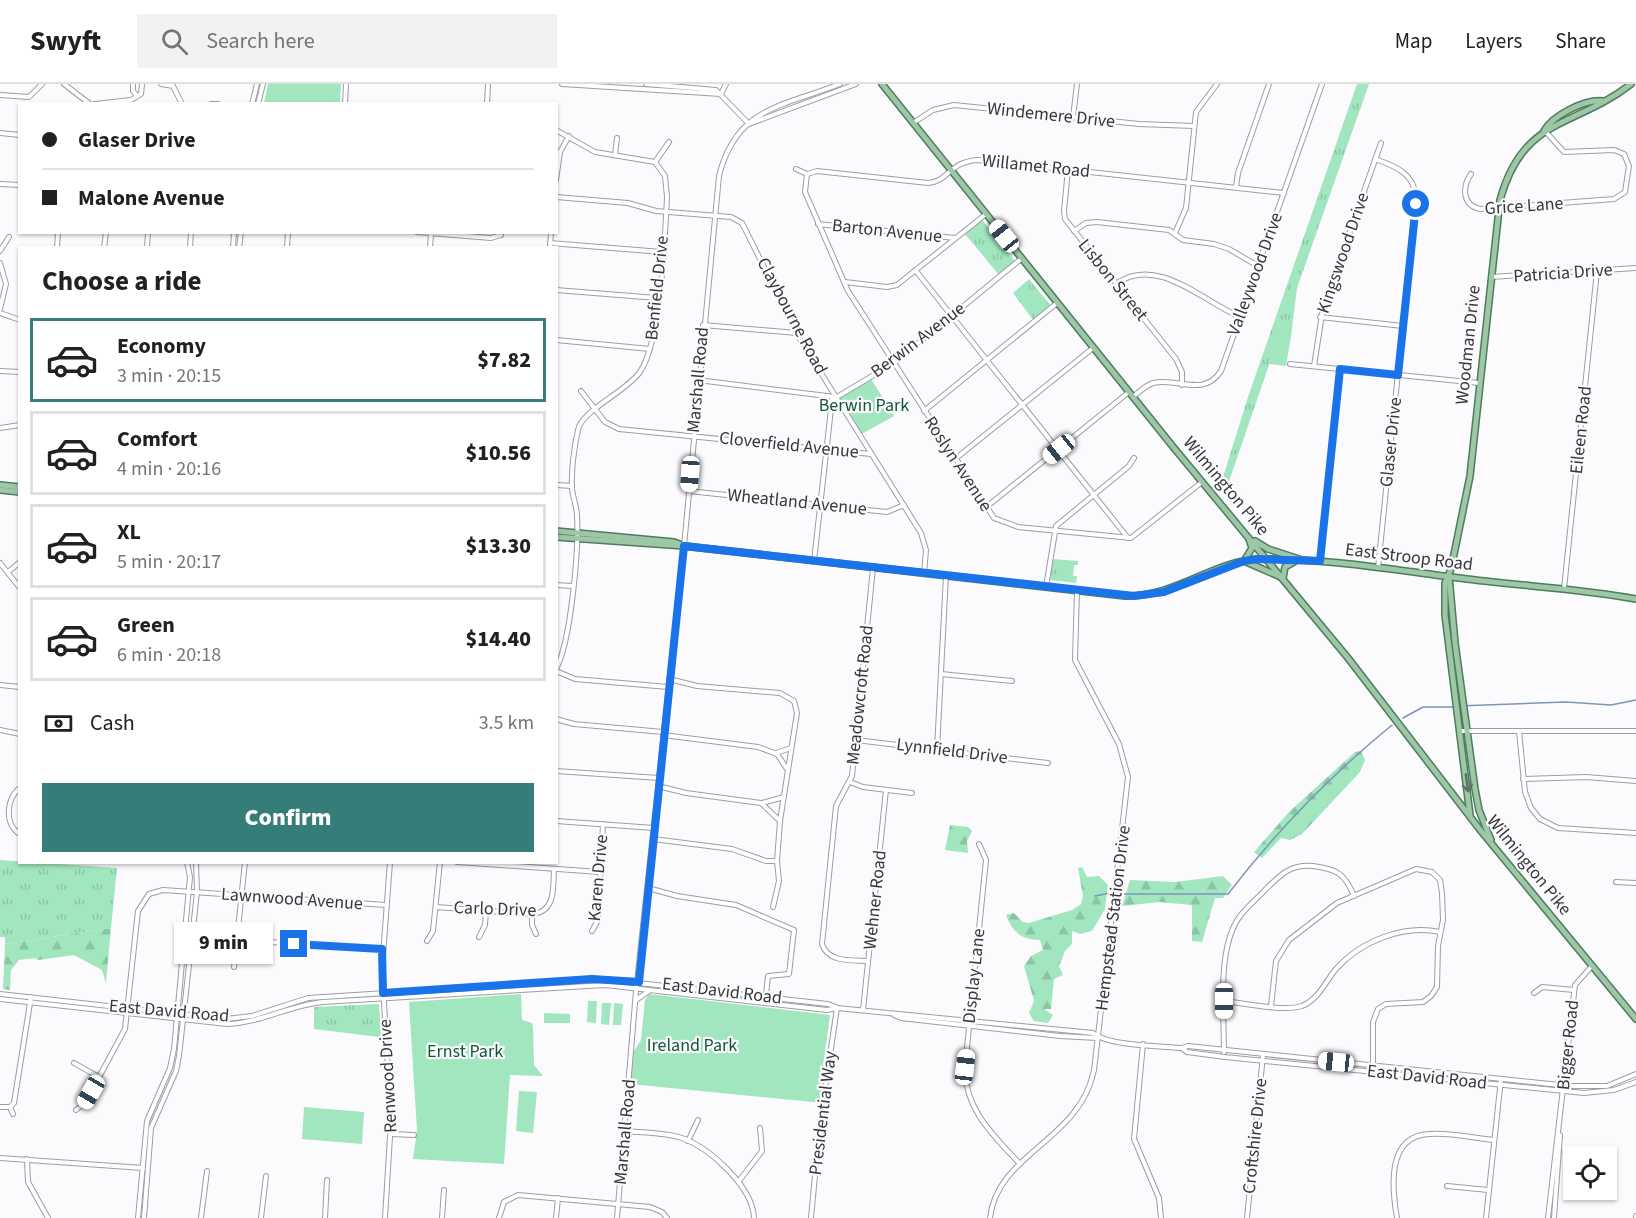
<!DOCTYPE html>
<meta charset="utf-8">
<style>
body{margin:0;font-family:"Source Sans 3",sans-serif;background:#f2f2f2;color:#202124;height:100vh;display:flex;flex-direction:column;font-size:22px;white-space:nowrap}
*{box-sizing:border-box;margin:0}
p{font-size:20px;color:#757577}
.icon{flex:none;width:33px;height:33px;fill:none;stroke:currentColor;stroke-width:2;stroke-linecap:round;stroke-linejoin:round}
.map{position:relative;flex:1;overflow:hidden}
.details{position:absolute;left:18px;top:162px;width:540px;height:618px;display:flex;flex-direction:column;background:#fff;border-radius:0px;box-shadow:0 2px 4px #0004}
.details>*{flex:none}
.guide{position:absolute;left:18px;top:18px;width:540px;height:132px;border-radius:0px;box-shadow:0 2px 4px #0004;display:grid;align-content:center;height:132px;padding:0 24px;background:#fff}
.fabs{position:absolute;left:1563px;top:1062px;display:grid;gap:12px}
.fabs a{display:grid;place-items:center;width:54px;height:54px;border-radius:0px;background:#fff;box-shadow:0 2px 4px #0004;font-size:30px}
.end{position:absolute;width:27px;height:27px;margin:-14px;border:8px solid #1a73e8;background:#fff;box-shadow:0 0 0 3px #fff}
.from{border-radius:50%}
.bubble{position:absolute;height:42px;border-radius:0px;background:#fff;box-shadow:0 2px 4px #0004;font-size:20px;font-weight:800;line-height:42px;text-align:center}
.car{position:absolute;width:18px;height:36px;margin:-18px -9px;border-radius:8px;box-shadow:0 0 4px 2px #0007;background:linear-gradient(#fff 24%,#345 0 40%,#fff 0 76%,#345 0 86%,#fff 0)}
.guide b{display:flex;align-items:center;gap:21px;height:57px;font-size:22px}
.guide b+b{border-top:2px solid #e0e0e0}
.guide i{width:15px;height:15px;background:#202124}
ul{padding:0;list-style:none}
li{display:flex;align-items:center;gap:18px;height:84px;margin:0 12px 9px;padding:0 12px;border:3px solid #e0e0e0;border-radius:0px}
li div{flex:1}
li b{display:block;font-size:22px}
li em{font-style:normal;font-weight:800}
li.active{border-color:#357d78}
li>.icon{width:54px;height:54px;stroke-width:1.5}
h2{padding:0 24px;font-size:27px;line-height:72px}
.pay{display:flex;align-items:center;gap:15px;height:66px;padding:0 24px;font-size:22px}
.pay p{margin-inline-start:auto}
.cta{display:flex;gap:12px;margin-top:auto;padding:12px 24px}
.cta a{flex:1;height:69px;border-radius:0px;background:#357d78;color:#fff;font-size:24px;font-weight:800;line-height:69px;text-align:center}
header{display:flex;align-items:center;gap:36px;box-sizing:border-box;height:84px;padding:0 30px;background:#fff;border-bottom:2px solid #e0e0e0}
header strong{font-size:28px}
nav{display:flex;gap:33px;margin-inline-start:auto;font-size:21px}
.search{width:420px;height:54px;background:#f2f2f2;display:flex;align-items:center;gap:15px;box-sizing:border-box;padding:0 21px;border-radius:0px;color:#757577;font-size:22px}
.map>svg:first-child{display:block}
</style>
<header>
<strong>Swyft</strong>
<div class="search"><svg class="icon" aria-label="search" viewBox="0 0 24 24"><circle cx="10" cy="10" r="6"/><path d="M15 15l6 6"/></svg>Search here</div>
<nav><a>Map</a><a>Layers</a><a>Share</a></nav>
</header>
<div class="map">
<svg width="1636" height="1134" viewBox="0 0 1636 1134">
<defs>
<pattern id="grass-tufts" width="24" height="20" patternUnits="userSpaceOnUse" patternTransform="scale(1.5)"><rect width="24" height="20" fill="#a1e6be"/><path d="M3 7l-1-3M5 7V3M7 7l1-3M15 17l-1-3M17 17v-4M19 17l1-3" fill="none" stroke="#8bc6a4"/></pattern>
<pattern id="forest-firs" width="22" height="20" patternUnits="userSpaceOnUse" patternTransform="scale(1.5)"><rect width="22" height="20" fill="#a1e6be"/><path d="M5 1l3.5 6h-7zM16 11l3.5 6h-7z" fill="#8bc6a4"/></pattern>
</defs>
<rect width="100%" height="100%" fill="#fbfbfd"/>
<g fill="url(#grass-tufts)">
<polygon points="1357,0 1369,0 1297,204 1291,252 1279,252 1225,409 1219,406 1248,313"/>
<polygon points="982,136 1015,177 999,191 965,150"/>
<polygon points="1029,195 1051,222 1034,237 1013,209"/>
<polygon points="1052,475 1078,477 1078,481 1074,481 1073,492 1077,492 1076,499 1050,496"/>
<polygon points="0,776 117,784 111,844 5,860 5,853 0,853"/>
<polygon points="379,920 381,951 379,953 314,945 314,923"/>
</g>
<g fill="url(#forest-firs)">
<polygon points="1361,667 1365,676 1360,688 1302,750 1290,756 1281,754 1262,774 1254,768 1289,728 1355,668"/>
<polygon points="950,741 968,743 972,747 967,757 968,769 945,766"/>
<path d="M1082,783L1087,793L1099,792L1108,801L1105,825L1092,847L1080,850L1072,847V860L1065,867L1059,882L1063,891L1054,895L1051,925H1044L1053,931L1048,939L1034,937L1029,929L1034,917L1024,882L1031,872L1043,866L1040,856C1022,856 1012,848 1006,831L1014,829L1023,838L1029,839L1072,826L1081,820L1083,812L1078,784Z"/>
<polygon points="1223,792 1232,801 1223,814 1215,814 1202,858 1192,857 1192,821 1159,818 1122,822 1130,796 1175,798"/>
<polygon points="111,844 106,899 102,886 74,871 39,876 34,874 19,876 11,886 10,906 3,905 5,860"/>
</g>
<g fill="#a1e6be">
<polygon points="268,0 341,0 340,19 264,19"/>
<polygon points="1279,251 1291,252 1286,282 1269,280"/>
<polygon points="870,293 894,332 860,351 836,313"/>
<polygon points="521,910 522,936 532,939 533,943 534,981 543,992 510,991 504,1080 413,1075 417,1046 409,918"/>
<polygon points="649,910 830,931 820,1004 825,1009 823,1019 630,1000 632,970 641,956 645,916"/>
<polygon points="588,917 597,917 596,939 587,938"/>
<polygon points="602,919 611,919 609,941 601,940"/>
<polygon points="614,919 623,920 621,941 613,941"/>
<polygon points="544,929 570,930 570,939 544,939"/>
<polygon points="519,1007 537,1008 533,1049 516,1047"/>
<polygon points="304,1023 364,1028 362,1060 302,1055"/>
</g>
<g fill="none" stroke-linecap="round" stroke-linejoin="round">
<g stroke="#7f93bc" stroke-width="1.5">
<polyline points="1458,622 1566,618 1611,621 1636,616"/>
<polyline points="1403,634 1423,623 1454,623"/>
<path d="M1120,810H1228C1275,749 1332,690 1392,641"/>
<polyline points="1095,812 1110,809"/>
</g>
<g stroke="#9d9ca7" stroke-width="6">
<g id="minor">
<polyline points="64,0 90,20"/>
<polyline points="133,0 133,7 137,12"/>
<polyline points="161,0 173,2 182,20"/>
<polyline points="562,0 721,10"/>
<polyline points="646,0 716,6 749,40"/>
<polyline points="721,10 726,0"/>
<polyline points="0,11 29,13 42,0"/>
<polyline points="95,20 131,16 141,10 142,0"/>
<polyline points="211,20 218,20"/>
<polyline points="252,20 257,0"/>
<polyline points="258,20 263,0"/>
<polyline points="345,20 346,0"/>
<polyline points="487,20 488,0"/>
<polyline points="1073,33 1077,0"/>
<polyline points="913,39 933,26 954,21 1139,40 1194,42"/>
<polyline points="749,40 856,0"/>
<path d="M556,46L595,68L655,78L665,92L667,113C665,154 661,257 640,288C626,308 582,326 578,346C574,363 571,388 572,405C573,414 577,423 577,432C579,465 571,557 556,585"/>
<polyline points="0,49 20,51"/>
<polyline points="615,71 617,54"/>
<path d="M1375,75C1395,82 1414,89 1416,113L1378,484"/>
<polyline points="655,78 669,58"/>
<path d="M796,85L807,90L817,87L928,99C950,97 948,78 978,76L1284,109"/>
<polyline points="1068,85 1064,127 1065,135 1176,275 1182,288 1182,301"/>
<polyline points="807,90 805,108 848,207 994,434 1018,443 1131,454 1202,398"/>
<path d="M1471,90C1462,103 1462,121 1480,125L1614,115L1625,108L1629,82L1624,70L1614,66L1564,68L1545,47"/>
<polyline points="556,96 560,68 569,52"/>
<polyline points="0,100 20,101"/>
<polyline points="1236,103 1238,89 1269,0"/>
<polyline points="556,113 628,119 656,127 731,133 742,139 801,257 921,449 926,466 924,490"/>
<polyline points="818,140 955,154"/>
<polyline points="1074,147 1086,139 1097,138 1169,146 1183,156 1214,160 1229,165 1258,182"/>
<polyline points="417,148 491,154 501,151"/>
<polyline points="1175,149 1186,124 1196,28 1217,0"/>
<polyline points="550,159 662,168"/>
<polyline points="57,164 58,148"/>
<polyline points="104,164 106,148"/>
<polyline points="147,164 148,148"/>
<polyline points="190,164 191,148"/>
<polyline points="233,164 234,148"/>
<polyline points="239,164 241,148"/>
<polyline points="287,164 288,148"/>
<polyline points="430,164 431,150"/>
<polyline points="550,164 551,148"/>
<polyline points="0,167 9,153"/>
<polyline points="0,179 6,200 0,225"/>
<polyline points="916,187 1128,454"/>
<polyline points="1491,193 1636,184"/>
<polyline points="845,198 887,203 897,201 986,130"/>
<path d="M1116,200C1156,170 1204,218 1240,233"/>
<polyline points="556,206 657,214"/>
<polyline points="0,229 20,236"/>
<polyline points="1320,233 1403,242"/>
<polyline points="703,241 797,249"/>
<polyline points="556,256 650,265"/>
<polyline points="1290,280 1479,299"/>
<polyline points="1314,282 1323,224 1381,59"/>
<polyline points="0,287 20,288"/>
<polyline points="698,296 835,313"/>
<polyline points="581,307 605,338 619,345 871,370"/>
<path d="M1133,313C1139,308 1146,301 1153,299C1178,293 1203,314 1221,287L1322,0"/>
<polyline points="924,327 1057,219"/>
<polyline points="0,344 20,341"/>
<polyline points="955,375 1093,264"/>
<polyline points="556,401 572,402"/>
<polyline points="689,407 887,428 904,421"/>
<polyline points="985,424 1129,308"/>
<polyline points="814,477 832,316 894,279 1021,175"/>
<polyline points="1320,477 1340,285"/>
<polyline points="0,479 20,504"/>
<polyline points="8,488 20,478"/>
<polyline points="556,501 572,502"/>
<polyline points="1046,503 1056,442 1129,382 1134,374"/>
<polyline points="1564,505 1597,187"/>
<polyline points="556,587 575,595 668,603"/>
<polyline points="941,590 1012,597"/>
<polyline points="669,595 697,602 780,609 794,617 797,629 780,737 777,777 779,797 773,823"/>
<polyline points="0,601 20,603"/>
<polyline points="556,635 574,640 663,648"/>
<polyline points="0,646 20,650"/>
<polyline points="1460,647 1636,647"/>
<polyline points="1519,647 1525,708 1531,724 1540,735 1558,744 1636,749"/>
<polyline points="663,651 758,663 777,670 787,685"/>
<polyline points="856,656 1048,679"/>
<polyline points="937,665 946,492"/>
<polyline points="776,669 791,664"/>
<polyline points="556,687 659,694"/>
<polyline points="1523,695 1586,693 1636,697"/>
<polyline points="850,698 863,703 912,709"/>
<polyline points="658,702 686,709 761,719 780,737"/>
<path d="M20,704C6,714 4,741 20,750"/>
<polyline points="762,719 784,713"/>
<polyline points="556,737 654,744"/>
<polyline points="653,755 732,765 766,777 777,777"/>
<path d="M979,760L986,776L965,983C964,1025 994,1052 1020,1080"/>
<polyline points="457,778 600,788"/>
<polyline points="1616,798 1636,799"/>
<polyline points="648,804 677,812 736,821 794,846 789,890 768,892 765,919"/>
<path d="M436,823L532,830C556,828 553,804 554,785"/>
<polyline points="532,830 532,841 536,850"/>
<polyline points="592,847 598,836 603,740"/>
<polyline points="479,853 485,841 486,827"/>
<polyline points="237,856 382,865"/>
<polyline points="427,857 433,847 440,778"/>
<path d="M868,877C852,876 828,879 822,860L836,722L852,692L873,484"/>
<polyline points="234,883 245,778"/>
<polyline points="1534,909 1542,903 1574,906"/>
<polyline points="0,910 226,935 252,932 308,914 602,895 828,920 836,923"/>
<path d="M0,915L227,940C261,939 290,921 323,918L605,901L827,926L837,924L1093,949C1108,962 1162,962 1182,964L1188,962L1569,1002H1607L1636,990"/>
<polyline points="636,916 649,907"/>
<path d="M1224,917C1245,919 1283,928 1302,922C1319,915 1325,898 1336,885C1361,857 1404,840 1440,848"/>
<polyline points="1271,922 1276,877 1289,856 1337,819 1416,785 1432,788 1440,796 1442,809 1443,836 1438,862 1437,903 1431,912 1423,918 1386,920 1378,925 1373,938 1373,988"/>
<polyline points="863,926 886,706"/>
<polyline points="894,931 901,934 1060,952 1097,954"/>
<polyline points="1143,960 1134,1055 1159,1114 1161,1134"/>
<polyline points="1183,965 1187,968 1225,973 1584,1009 1614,1006 1636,998"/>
<path d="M1224,968C1224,931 1217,867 1238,835C1245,824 1257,815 1266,805C1281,790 1291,780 1313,782C1337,785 1345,790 1354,812"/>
<polyline points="74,979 99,993"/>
<polyline points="0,1023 10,1023"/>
<polyline points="76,1026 85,1019 125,945 138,827 149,810 163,806 386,821"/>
<polyline points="13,1030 10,1023 14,1019 31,913"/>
<path d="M626,1047C644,1049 664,1048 682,1054C710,1064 753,1103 754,1134"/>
<polyline points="391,1050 414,1051"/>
<polyline points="688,1057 698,1036"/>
<polyline points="0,1074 143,1084"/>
<polyline points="27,1075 28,1098 48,1134"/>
<polyline points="739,1097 762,1067 760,1044"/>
<polyline points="1447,1102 1488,1106"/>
<polyline points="138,1134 147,1037 170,984 174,965 190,793 187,778"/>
<polyline points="144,1134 151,1044 176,987 179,972 197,808 196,778"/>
<polyline points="201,1134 207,1087"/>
<polyline points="261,1134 266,1092"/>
<polyline points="325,1134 327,1096"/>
<polyline points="385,1134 391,1036 382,885 390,778"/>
<polyline points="442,1134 444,1106"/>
<polyline points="499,1134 504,1118 518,1111 650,1123 662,1128 667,1134"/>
<polyline points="556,1134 558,1114"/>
<path d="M617,1134L636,907L684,462L719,92C736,23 784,22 840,0"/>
<polyline points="811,1134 820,1039 837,924"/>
<path d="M990,1134C997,1069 1080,1057 1094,986L1128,693L1119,660L1075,576L1077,507"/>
<polyline points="1247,1134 1263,971"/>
<path d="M1397,1134C1392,1105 1386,1052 1429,1050C1450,1048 1473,1054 1494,1056"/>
<polyline points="1486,1134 1501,995"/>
<polyline points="1548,1134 1575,901 1592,882"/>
<polyline points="1554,1134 1560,1051"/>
<polyline points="1636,1134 1636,1132"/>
</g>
</g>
<g stroke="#4e7d5c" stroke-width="8">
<g id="major">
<polyline points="882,0 1174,364 1348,574 1481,747 1636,935"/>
<path d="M1544,47C1553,31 1585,15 1603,17"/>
<polyline points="0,401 20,403"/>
<polyline points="0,406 20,408"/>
<polyline points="556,447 674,458 682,461"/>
<path d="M556,453L684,462L1125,512C1177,513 1214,476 1260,475C1326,474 1394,486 1459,494C1518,502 1578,504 1636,515"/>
<polyline points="1249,455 1252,464 1244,477 1283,494 1285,483 1294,478"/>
<polyline points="1255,457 1268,465 1299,475"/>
<polyline points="1449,492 1455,559 1475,705 1479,726 1491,756"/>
<path d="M1470,731L1445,531V499L1451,485L1470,392L1500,116C1523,32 1575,44 1631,0"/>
</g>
</g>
<use href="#minor" stroke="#fff" stroke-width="4"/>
<use href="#major" stroke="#9dc7a7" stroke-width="5"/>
</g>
<defs><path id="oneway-shaft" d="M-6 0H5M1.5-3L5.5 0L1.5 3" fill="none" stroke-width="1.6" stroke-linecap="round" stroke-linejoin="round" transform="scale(1.5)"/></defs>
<use stroke="#607166" href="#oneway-shaft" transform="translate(1467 699) rotate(82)"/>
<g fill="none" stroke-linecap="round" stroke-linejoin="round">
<polyline stroke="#1a73e8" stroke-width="8" points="294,860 382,865 383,909 592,895 639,898 684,462 1134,512 1164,508 1244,477 1258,475 1320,477 1340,285 1398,291 1416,120"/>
</g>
<g text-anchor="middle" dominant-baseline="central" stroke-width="4.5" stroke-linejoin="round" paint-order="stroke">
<g font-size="18" fill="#37373b" stroke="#fbfbfd">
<text transform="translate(1051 31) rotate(6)">Windemere Drive</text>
<text transform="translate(1036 82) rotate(6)">Willamet Road</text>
<text transform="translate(1524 122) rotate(-4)">Grice Lane</text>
<text transform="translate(887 147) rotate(6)">Barton Avenue</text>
<text transform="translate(1343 169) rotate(-71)">Kingswood Drive</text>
<text transform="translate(1563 189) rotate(-4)">Patricia Drive</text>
<text transform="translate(1255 190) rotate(-70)">Valleywood Drive</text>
<text transform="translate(1113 196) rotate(51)">Lisbon Street</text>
<text transform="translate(657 204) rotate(-84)">Benfield Drive</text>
<text transform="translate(792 232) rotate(62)">Claybourne Road</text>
<text transform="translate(918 256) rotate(-37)">Berwin Avenue</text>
<text transform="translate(1468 261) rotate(-84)">Woodman Drive</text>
<text transform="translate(698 296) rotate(-85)">Marshall Road</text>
<text transform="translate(1581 346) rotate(-84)">Eileen Road</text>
<text transform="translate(1391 358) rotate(-84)">Glaser Drive</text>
<text transform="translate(789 361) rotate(6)">Cloverfield Avenue</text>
<text transform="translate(958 380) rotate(57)">Roslyn Avenue</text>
<text transform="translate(1226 402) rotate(50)">Wilmington Pike</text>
<text transform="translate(797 418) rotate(6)">Wheatland Avenue</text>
<text transform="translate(1409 473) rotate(7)">East Stroop Road</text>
<text transform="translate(860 611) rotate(-84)">Meadowcroft Road</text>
<text transform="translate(952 667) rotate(7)">Lynnfield Drive</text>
<text transform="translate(1529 781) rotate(51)">Wilmington Pike</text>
<text transform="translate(598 794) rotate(-85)">Karen Drive</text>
<text transform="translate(292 815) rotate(4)">Lawnwood Avenue</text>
<text transform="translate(875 816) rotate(-84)">Wehner Road</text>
<text transform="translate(495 825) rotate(2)">Carlo Drive</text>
<text transform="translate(1113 834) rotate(-83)">Hempstead Station Drive</text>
<text transform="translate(974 892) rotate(-84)">Display Lane</text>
<text transform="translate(722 907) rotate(7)">East David Road</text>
<text transform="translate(169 927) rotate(5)">East David Road</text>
<text transform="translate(1568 961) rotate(-84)">Bigger Road</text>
<text transform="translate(388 992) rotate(-93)">Renwood Drive</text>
<text transform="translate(1427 993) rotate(6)">East David Road</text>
<text transform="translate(823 1029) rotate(-83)">Presidential Way</text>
<text transform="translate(625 1048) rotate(-85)">Marshall Road</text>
<text transform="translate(1255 1052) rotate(-84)">Croftshire Drive</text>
</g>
<g font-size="18" fill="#145537" stroke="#fbfbfd">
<text x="864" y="321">Berwin Park</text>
<text x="692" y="961">Ireland Park</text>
<text x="465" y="967">Ernst Park</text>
</g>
</g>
</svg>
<div class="fabs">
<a><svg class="icon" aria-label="locate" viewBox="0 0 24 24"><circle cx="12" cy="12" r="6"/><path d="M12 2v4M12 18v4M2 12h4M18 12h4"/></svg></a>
</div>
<i class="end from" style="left:1416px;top:120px"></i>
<i class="end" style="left:294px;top:860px"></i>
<div class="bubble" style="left:174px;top:838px;width:99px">9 min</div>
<i class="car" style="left:1004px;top:152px;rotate:321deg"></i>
<i class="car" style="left:1059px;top:365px;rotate:231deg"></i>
<i class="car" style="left:690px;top:390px;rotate:184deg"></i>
<i class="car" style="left:1224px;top:917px;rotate:180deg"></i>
<i class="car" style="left:1336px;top:978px;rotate:276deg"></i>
<i class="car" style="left:965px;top:983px;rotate:7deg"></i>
<i class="car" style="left:91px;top:1008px;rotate:210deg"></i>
<div class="guide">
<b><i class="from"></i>Glaser Drive</b>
<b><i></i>Malone Avenue</b>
</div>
<section class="details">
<h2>Choose a ride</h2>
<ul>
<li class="active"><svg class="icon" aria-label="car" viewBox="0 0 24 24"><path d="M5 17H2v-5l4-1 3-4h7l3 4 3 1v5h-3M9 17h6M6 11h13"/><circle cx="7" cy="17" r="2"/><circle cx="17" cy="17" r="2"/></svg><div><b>Economy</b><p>3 min · 20:15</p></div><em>$7.82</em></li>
<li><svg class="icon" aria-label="car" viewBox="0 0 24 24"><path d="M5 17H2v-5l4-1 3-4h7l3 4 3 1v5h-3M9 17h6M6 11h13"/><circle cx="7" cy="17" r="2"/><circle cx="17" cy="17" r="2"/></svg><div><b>Comfort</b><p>4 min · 20:16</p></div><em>$10.56</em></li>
<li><svg class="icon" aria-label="car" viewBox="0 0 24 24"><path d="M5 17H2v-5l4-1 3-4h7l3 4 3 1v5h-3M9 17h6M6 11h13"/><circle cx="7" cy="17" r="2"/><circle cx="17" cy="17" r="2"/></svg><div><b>XL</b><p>5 min · 20:17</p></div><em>$13.30</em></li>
<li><svg class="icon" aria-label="car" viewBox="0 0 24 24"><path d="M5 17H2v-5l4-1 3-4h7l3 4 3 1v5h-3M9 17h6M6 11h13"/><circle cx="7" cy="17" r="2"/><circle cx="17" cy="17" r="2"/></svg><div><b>Green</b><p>6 min · 20:18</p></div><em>$14.40</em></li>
</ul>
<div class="pay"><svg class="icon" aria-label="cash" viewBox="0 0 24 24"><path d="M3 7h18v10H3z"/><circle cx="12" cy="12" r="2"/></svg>Cash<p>3.5 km</p></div>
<div class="cta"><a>Confirm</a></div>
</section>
</div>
